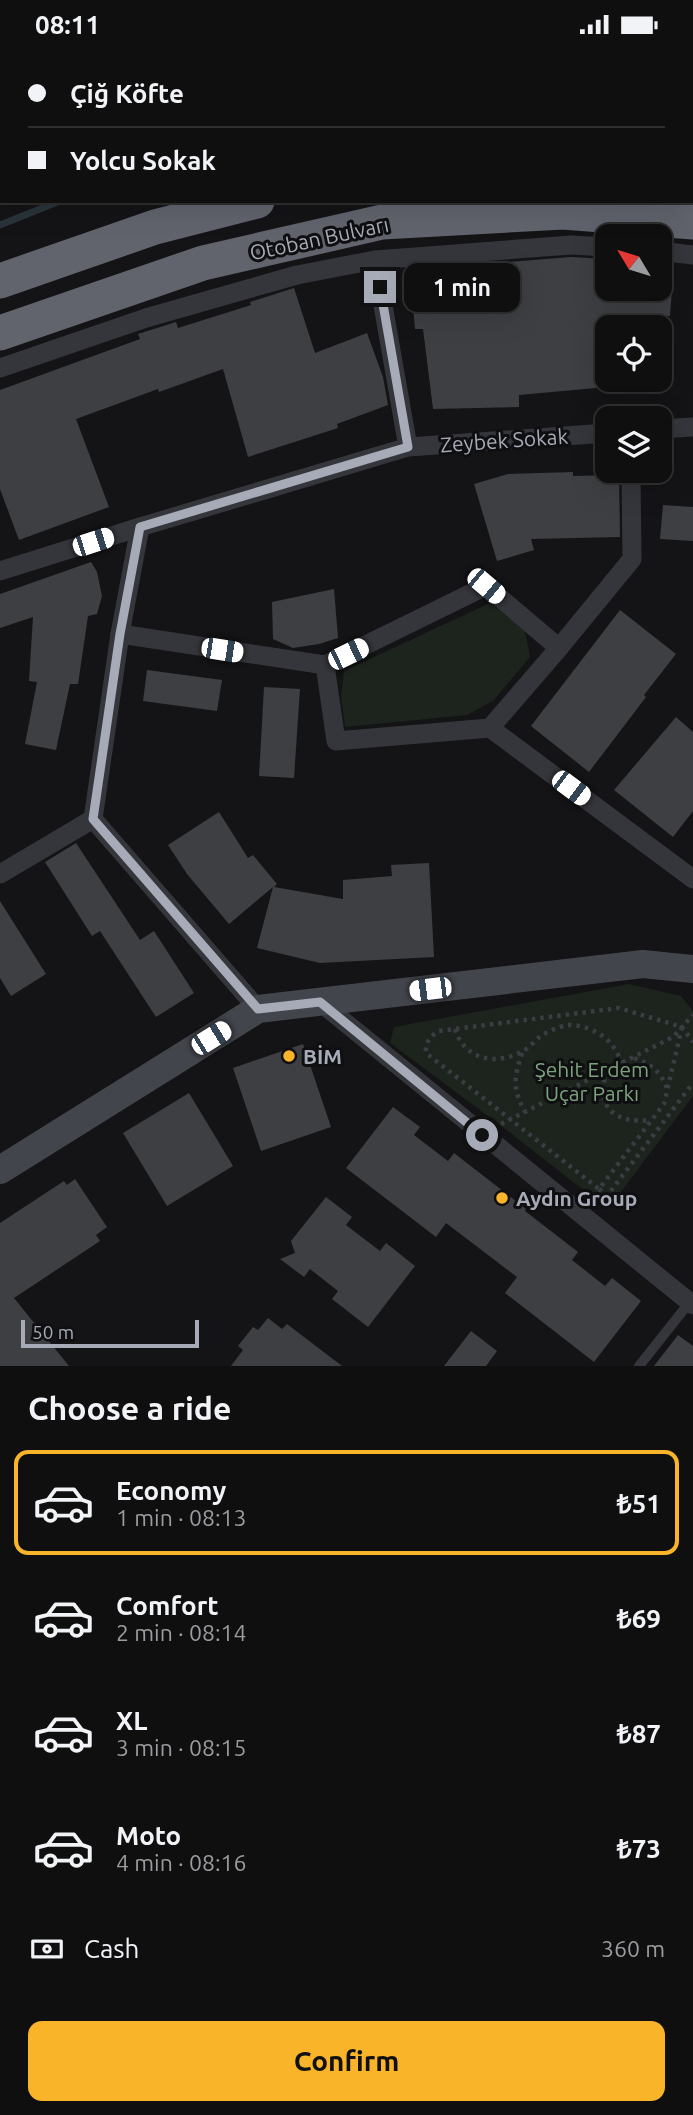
<!DOCTYPE html>
<meta charset="utf-8">
<style>
body{margin:0;font-family:Ubuntu,sans-serif;background:#1d1d1e;color:#f1f3f6;height:100vh;display:flex;flex-direction:column;font-size:26px;white-space:nowrap}
*{box-sizing:border-box;margin:0}
p{font-size:23px;color:#9b9c9f}
.icon{flex:none;width:38px;height:38px;fill:none;stroke:currentColor;stroke-width:2;stroke-linecap:round;stroke-linejoin:round}
.map{position:relative;height:1317px;overflow:hidden}
.sheet{display:flex;flex-direction:column;background:#0f0f10;flex:1}
.sheet>*{flex:none}
.guide{position:absolute;left:0px;top:0px;width:693px;height:154px;box-shadow:0 7px 28px #0002,0 0 0 2px #2f2f30;display:grid;align-content:center;height:154px;padding:0 28px;background:#0f0f10}
.needle{width:46px;rotate:308deg}
.tools{position:absolute;left:595px;top:175px;display:grid;gap:14px}
.tools a{display:grid;place-items:center;width:77px;height:77px;border-radius:14px;background:#0f0f10;box-shadow:0 7px 28px #0002,0 0 0 2px #2f2f30;font-size:35px}
.scale{position:absolute;left:21px;bottom:18px;width:178px;box-sizing:border-box;padding-left:7px;border:4px solid #a6abb7;border-top:0;font-size:19px;line-height:24px;white-space:nowrap;color:#a6abb7;-webkit-text-stroke:5px #0f0f11;paint-order:stroke}
.end{position:absolute;width:32px;height:32px;margin:-16px;border:9px solid #a6abb7;background:#111;box-shadow:0 0 0 4px #111}
.from{border-radius:50%}
.bubble{position:absolute;height:49px;border-radius:14px;background:#0f0f10;box-shadow:0 7px 28px #0002,0 0 0 2px #2f2f30;font-size:23px;font-weight:700;line-height:49px;text-align:center}
.car{position:absolute;width:21px;height:42px;margin:-21px -10px;border-radius:9px;box-shadow:0 0 5px 2px #0007;background:linear-gradient(#fff 24%,#345 0 40%,#fff 0 76%,#345 0 86%,#fff 0)}
.guide b{display:flex;align-items:center;gap:24px;height:66px;font-size:26px}
.guide b+b{border-top:2px solid #2f2f30}
.guide i{width:18px;height:18px;background:#f1f3f6}
ul{padding:0;list-style:none}
li{display:flex;align-items:center;gap:21px;height:105px;margin:0 14px 10px;padding:0 14px;border:4px solid transparent;border-radius:14px}
li div{flex:1}
li b{display:block;font-size:26px}
li em{font-style:normal;font-weight:700}
li.current{border-color:#f9b42a}
li>.icon{width:63px;height:63px;stroke-width:1.5}
h2{padding:0 28px;font-size:32px;line-height:84px}
.pay{display:flex;align-items:center;gap:18px;height:77px;padding:0 28px;font-size:26px}
.pay p{margin-inline-start:auto}
.primary-button{display:flex;gap:14px;margin-top:auto;padding:14px 28px}
.primary-button a{flex:1;height:80px;border-radius:14px;background:#f9b42a;color:#111;font-size:28px;font-weight:700;line-height:80px;text-align:center}
.status{display:flex;justify-content:space-between;align-items:center;height:49px;padding:0 35px;background:#0f0f10;direction:ltr}
.status svg{height:19px;fill:currentColor}
.map>svg:first-child{display:block}
</style>
<div class="status"><b>08:11</b><svg viewBox="0 0 49 12"><path d="M0 12V9h3v3zM5 12V6h3v6zM10 12V3h3v9zM15 12V0h3v12zM26 1h20v11H26zM47 4h2v5h-2z"/></svg></div>
<div class="map">
<svg width="693" height="1317" viewBox="0 0 693 1317">
<rect width="100%" height="100%" fill="#141416"/>
<g fill="#1c241d">
<polygon points="490,554 525,582 530,608 493,652 467,666 345,678 341,647 344,622"/>
<polygon points="629,935 681,947 693,962 693,1047 608,1160 500,1076 390,994 394,978"/>
</g>
<g fill="none" stroke-linecap="round" stroke-linejoin="round">
<g stroke="#2a333b" stroke-width="7">
<polyline points="652,2 655,1"/>
<polyline points="0,176 60,152"/>
</g>
</g>
<g fill="#3e3f43">
<polygon points="571,208 607,210 607,240 672,240 670,267 612,264 612,278 607,278 607,338 519,346 519,358 433,360 423,280 415,280 410,221"/>
<polygon points="294,239 315,304 367,284 383,328 388,356 337,375 338,379 248,408 223,320 159,343 158,340 76,370 109,458 19,491 0,440 0,341 140,290 138,285 176,273 178,279 251,256 250,253"/>
<polygon points="573,423 573,427 619,426 620,488 531,490 534,501 497,512 474,435 508,425"/>
<polygon points="663,456 693,458 693,492 660,490"/>
<polygon points="91,513 97,523 102,547 97,565 88,567 78,635 70,635 56,701 25,695 37,633 29,632 33,568 0,579 0,545"/>
<polygon points="334,540 338,589 319,595 293,599 273,590 272,553"/>
<polygon points="620,561 676,605 644,646 646,648 589,723 531,677"/>
<polygon points="147,621 222,631 217,662 143,652"/>
<polygon points="264,638 300,640 294,729 259,727"/>
<polygon points="676,668 693,683 693,762 673,788 614,741"/>
<polygon points="219,763 248,809 253,806 277,835 274,838 343,850 343,831 392,827 391,816 429,814 434,908 320,914 257,899 273,838 229,875 187,825 168,796"/>
<polygon points="76,794 140,891 154,882 194,944 156,968 100,882 92,887 45,813"/>
<polygon points="0,852 46,925 11,947 0,929"/>
<polygon points="303,995 331,1078 261,1102 233,1019"/>
<polygon points="189,1044 233,1117 167,1157 123,1084"/>
<polygon points="393,1058 420,1078 414,1086 448,1112 454,1104 526,1160 525,1162 578,1203 572,1211 605,1237 612,1229 641,1252 594,1313 505,1244 517,1228 446,1174 436,1188 346,1119"/>
<polygon points="75,1130 107,1178 96,1186 100,1192 14,1249 69,1317 0,1317 0,1174 64,1132 67,1136"/>
<polygon points="326,1148 352,1168 346,1176 380,1202 386,1194 415,1217 368,1278 332,1250 338,1242 310,1220 304,1228 280,1210 295,1204 291,1192"/>
<polygon points="268,1269 282,1280 287,1275 342,1317 231,1317 243,1301 238,1297 253,1278 258,1281"/>
<polygon points="471,1282 497,1302 486,1317 444,1317"/>
<polygon points="678,1286 693,1297 693,1317 654,1317"/>
</g>
<g fill="none" stroke-linecap="round" stroke-linejoin="round">
<g stroke="#3b3d43" stroke-width="4.5" stroke-dasharray="3.5 5" stroke-linecap="butt">
<path d="M682,978L664,1055L599,1140L426,1004C425,994 430,987 439,982L619,959L682,978L693,993"/>
<path d="M455,980C464,1010 495,1017 521,1003C530,999 535,991 542,986C549,982 560,977 568,976C582,975 603,984 611,995C616,1000 619,1008 622,1014"/>
<path d="M522,1004C514,1029 512,1039 525,1063"/>
<path d="M634,1009C651,1015 660,1022 667,1039"/>
<path d="M607,1022C594,1059 616,1075 651,1071"/>
<polyline points="501,1075 673,988 693,966"/>
<polyline points="599,1140 607,1147 693,1034"/>
</g>
<polyline stroke="#35363b" stroke-width="10" points="639,1317 689,1254"/>
<g stroke="#35363b" stroke-width="19">
<polyline points="677,2 677,0"/>
<polyline points="660,202 693,206"/>
<polyline points="375,211 408,398"/>
<polyline points="0,319 146,269 297,226 375,211 571,196 607,198"/>
<polyline points="660,380 693,378"/>
<polyline points="140,478 120,585 93,770 258,960"/>
<polyline points="0,522 140,478 408,398 607,384"/>
<polyline points="120,585 325,616 336,692 490,679 693,830"/>
<polyline points="559,599 632,510 631,422"/>
<polyline points="325,616 486,537 559,599 490,679"/>
<polyline points="0,825 93,770"/>
<polyline points="320,953 693,1256"/>
</g>
<polyline stroke="#43454c" stroke-width="28" points="0,1121 258,960 643,915 693,920"/>
<g stroke="#61646d" stroke-width="35">
<polyline points="691,125 693,125"/>
<polyline points="0,232 155,178 257,152"/>
<polyline points="0,284 203,214 382,173 563,163 693,173"/>
</g>
</g>
<g fill="none" stroke-linecap="round" stroke-linejoin="round">
<polyline stroke="#a6abb7" stroke-width="9" points="380,238 408,398 140,478 120,585 93,770 258,960 320,953 482,1086"/>
</g>
<g fill="#f9b42a" stroke="#0f0f11" stroke-width="2.5">
<circle cx="289" cy="1007" r="7"/>
<circle cx="502" cy="1149" r="7"/>
</g>
<g text-anchor="middle" dominant-baseline="central" stroke-width="6" stroke-linejoin="round" paint-order="stroke">
<g font-size="21" fill="#a6abb7" stroke="#0f0f11">
<text transform="translate(319 189) rotate(-12)">Otoban Bulvarı</text>
<text transform="translate(504 391) rotate(-4)">Zeybek Sokak</text>
</g>
<g font-size="21" font-weight="bold" fill="#a6abb7" stroke="#0f0f11" text-anchor="start">
<text x="303" y="1007">BİM</text>
<text x="516" y="1149">Aydın Group</text>
</g>
<g font-size="21" fill="#7ca37e" stroke="#0f0f11">
<text x="592" y="1020">Şehit Erdem<tspan x="592" dy="24">Uçar Parkı</tspan></text>
</g>
</g>
</svg>
<div class="tools">
<a><svg class="needle" viewBox="-14 -14 28 28"><path d="M0-13l5 13h-10z" fill="#e53935"/><path d="M0 13l5-13h-10z" fill="#9b9c9f"/></svg></a>
<a><svg class="icon" aria-label="locate" viewBox="0 0 24 24"><circle cx="12" cy="12" r="6"/><path d="M12 2v4M12 18v4M2 12h4M18 12h4"/></svg></a>
<a><svg class="icon" aria-label="layers" viewBox="0 0 24 24"><path d="M12 4l9 5-9 5-9-5zM3 14l9 5 9-5"/></svg></a>
</div>
<div class="scale">50 m</div>
<i class="end from" style="left:482px;top:1086px"></i>
<i class="end" style="left:380px;top:238px"></i>
<div class="bubble" style="left:404px;top:214px;width:116px">1 min</div>
<i class="car" style="left:93px;top:493px;rotate:72deg"></i>
<i class="car" style="left:486px;top:537px;rotate:130deg"></i>
<i class="car" style="left:222px;top:601px;rotate:99deg"></i>
<i class="car" style="left:348px;top:605px;rotate:64deg"></i>
<i class="car" style="left:571px;top:739px;rotate:127deg"></i>
<i class="car" style="left:430px;top:940px;rotate:263deg"></i>
<i class="car" style="left:211px;top:989px;rotate:58deg"></i>
<div class="guide">
<b><i class="from"></i>Çiğ Köfte</b>
<b><i></i>Yolcu Sokak</b>
</div>
</div>
<section class="sheet">
<h2>Choose a ride</h2>
<ul>
<li class="current"><svg class="icon" aria-label="car" viewBox="0 0 24 24"><path d="M5 17H2v-5l4-1 3-4h7l3 4 3 1v5h-3M9 17h6M6 11h13"/><circle cx="7" cy="17" r="2"/><circle cx="17" cy="17" r="2"/></svg><div><b>Economy</b><p>1 min · 08:13</p></div><em>₺51</em></li>
<li><svg class="icon" aria-label="car" viewBox="0 0 24 24"><path d="M5 17H2v-5l4-1 3-4h7l3 4 3 1v5h-3M9 17h6M6 11h13"/><circle cx="7" cy="17" r="2"/><circle cx="17" cy="17" r="2"/></svg><div><b>Comfort</b><p>2 min · 08:14</p></div><em>₺69</em></li>
<li><svg class="icon" aria-label="car" viewBox="0 0 24 24"><path d="M5 17H2v-5l4-1 3-4h7l3 4 3 1v5h-3M9 17h6M6 11h13"/><circle cx="7" cy="17" r="2"/><circle cx="17" cy="17" r="2"/></svg><div><b>XL</b><p>3 min · 08:15</p></div><em>₺87</em></li>
<li><svg class="icon" aria-label="car" viewBox="0 0 24 24"><path d="M5 17H2v-5l4-1 3-4h7l3 4 3 1v5h-3M9 17h6M6 11h13"/><circle cx="7" cy="17" r="2"/><circle cx="17" cy="17" r="2"/></svg><div><b>Moto</b><p>4 min · 08:16</p></div><em>₺73</em></li>
</ul>
<div class="pay"><svg class="icon" aria-label="cash" viewBox="0 0 24 24"><path d="M3 7h18v10H3z"/><circle cx="12" cy="12" r="2"/></svg>Cash<p>360 m</p></div>
<div class="primary-button"><a>Confirm</a></div>
</section>
